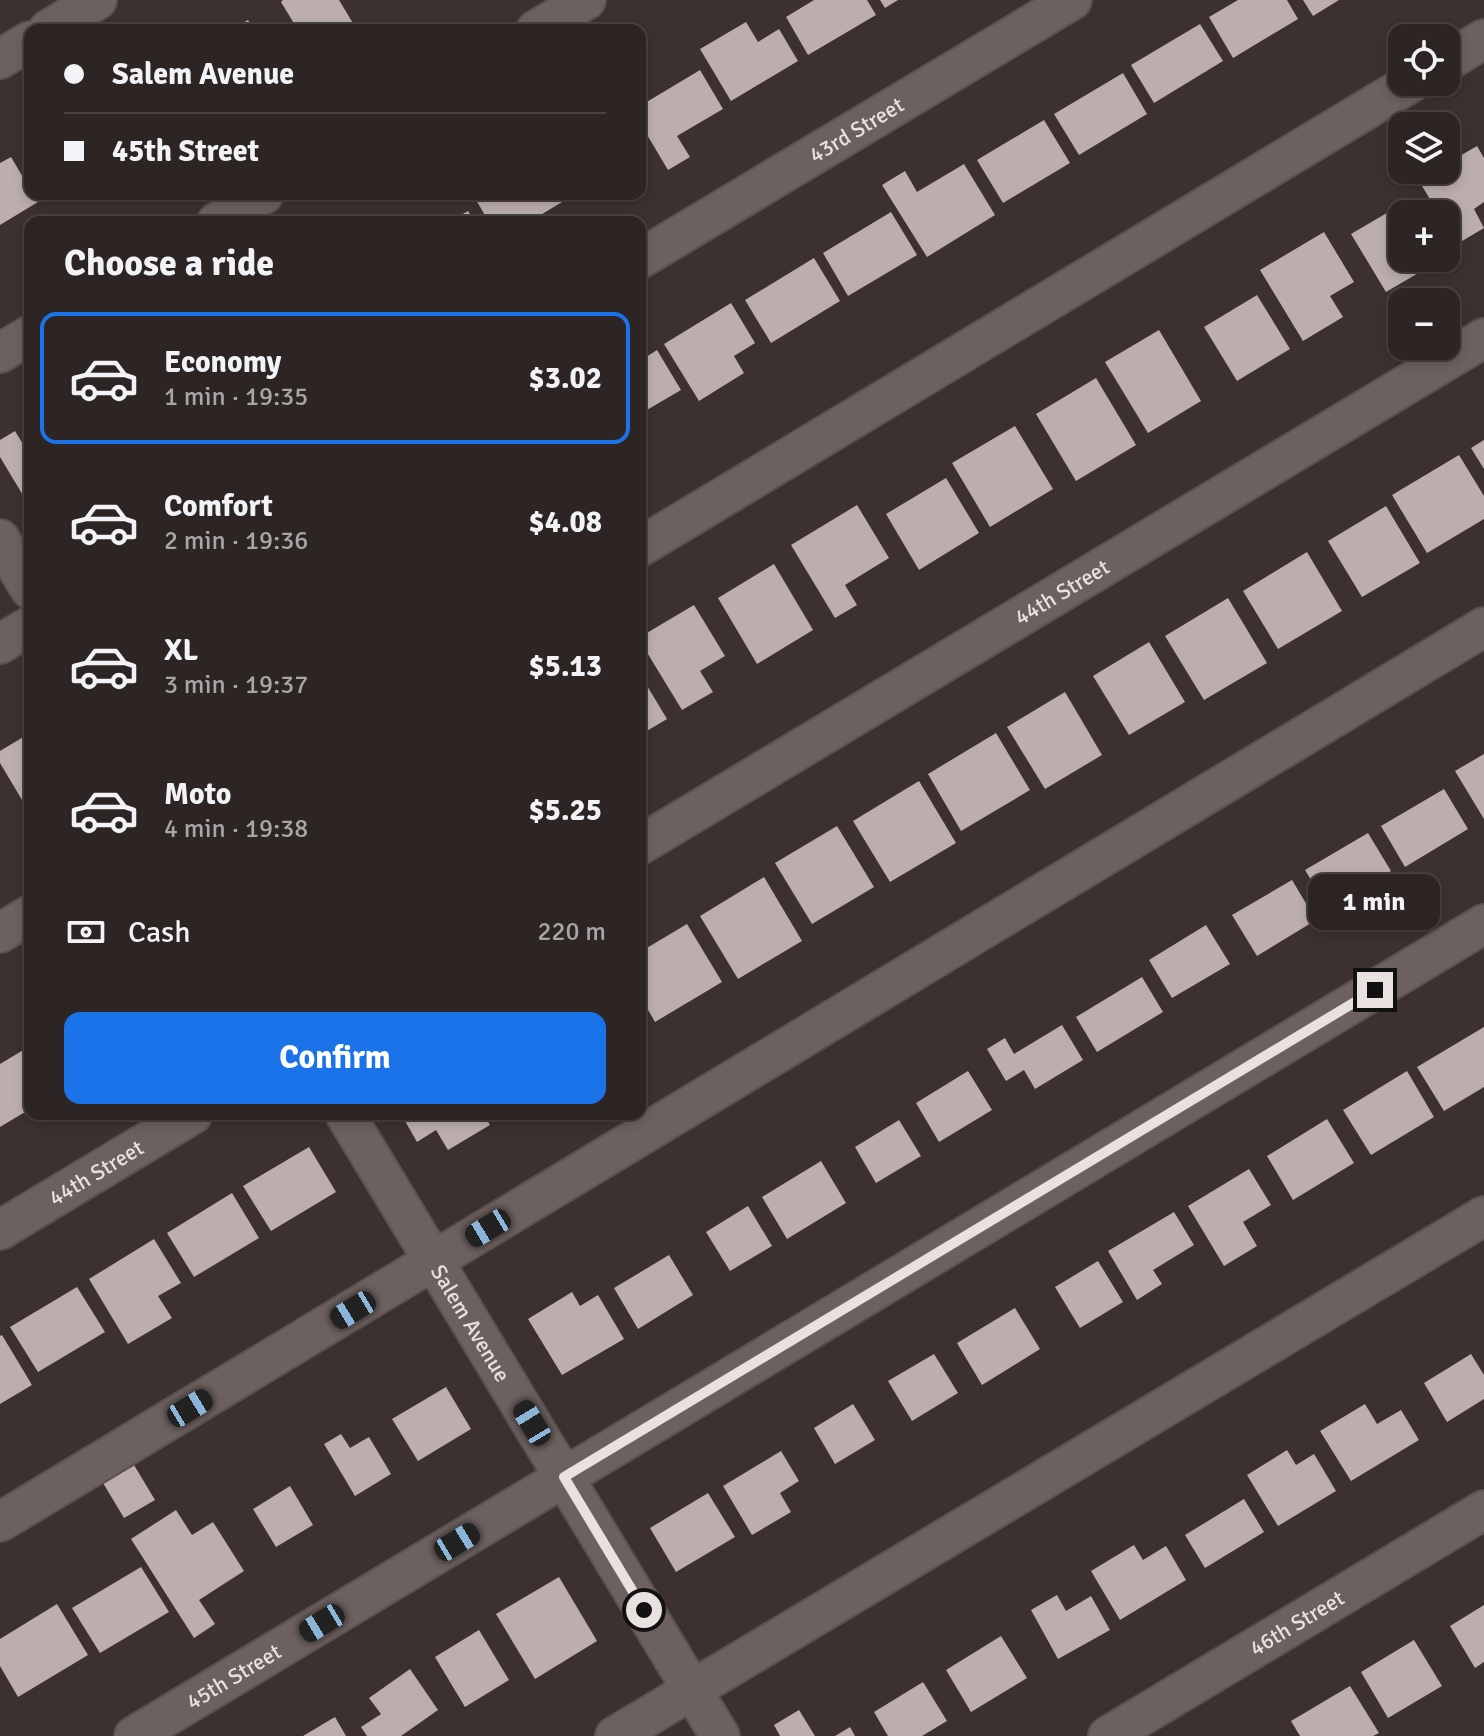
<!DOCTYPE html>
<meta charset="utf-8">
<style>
body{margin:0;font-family:Signika,sans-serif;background:#352d2b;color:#f1f3f6;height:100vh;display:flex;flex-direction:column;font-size:30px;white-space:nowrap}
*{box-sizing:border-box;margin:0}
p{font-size:26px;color:#a7a5a6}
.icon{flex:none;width:44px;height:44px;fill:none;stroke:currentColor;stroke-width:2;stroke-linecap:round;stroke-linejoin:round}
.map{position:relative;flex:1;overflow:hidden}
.sheet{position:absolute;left:24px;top:216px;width:622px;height:904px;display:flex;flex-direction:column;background:#2d2523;border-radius:16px;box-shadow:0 4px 12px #0003,0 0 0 2px #484241}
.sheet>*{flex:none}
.guide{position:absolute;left:24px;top:24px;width:622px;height:176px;border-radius:16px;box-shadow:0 4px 12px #0003,0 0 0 2px #484241;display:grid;align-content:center;height:176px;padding:0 40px;background:#2d2523}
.tools{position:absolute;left:1388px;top:24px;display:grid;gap:16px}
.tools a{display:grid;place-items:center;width:72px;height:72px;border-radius:16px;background:#2d2523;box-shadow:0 4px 12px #0003,0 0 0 2px #484241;font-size:40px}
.end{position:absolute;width:36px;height:36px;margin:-18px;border:10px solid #e8e1e0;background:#111;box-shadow:0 0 0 4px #111}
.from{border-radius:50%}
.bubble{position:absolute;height:56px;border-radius:16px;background:#2d2523;box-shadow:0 4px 12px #0003,0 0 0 2px #484241;font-size:26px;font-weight:800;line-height:56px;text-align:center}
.car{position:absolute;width:24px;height:48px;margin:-24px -12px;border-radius:10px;box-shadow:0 0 6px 2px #0007;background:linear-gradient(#222 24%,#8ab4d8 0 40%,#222 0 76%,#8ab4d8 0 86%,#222 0)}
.guide b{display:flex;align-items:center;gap:28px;height:76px;font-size:30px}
.guide b+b{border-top:2px solid #484241}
.guide i{width:20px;height:20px;background:#f1f3f6}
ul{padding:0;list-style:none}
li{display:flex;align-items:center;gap:24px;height:132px;margin:0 16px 12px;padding:0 24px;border:4px solid transparent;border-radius:16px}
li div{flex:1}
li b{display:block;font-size:30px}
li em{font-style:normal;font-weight:800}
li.selected{border-color:#1a73e8}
li>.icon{width:72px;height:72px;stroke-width:1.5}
h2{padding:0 40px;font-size:36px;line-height:96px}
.pay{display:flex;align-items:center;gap:20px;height:88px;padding:0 40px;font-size:30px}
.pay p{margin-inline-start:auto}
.button{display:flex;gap:16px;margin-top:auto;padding:16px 40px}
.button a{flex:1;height:92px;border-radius:16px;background:#1a73e8;color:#fff;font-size:32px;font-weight:800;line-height:92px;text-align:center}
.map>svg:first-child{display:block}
</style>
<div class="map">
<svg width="1484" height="1736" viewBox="0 0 1484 1736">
<rect width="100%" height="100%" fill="#3c312f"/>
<g fill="#bcaeac">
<polygon points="283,0 339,0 357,30 298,30 281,2"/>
<polygon points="814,0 867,0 876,15 808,55 786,17"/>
<polygon points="880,0 898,0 885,8"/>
<polygon points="1238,0 1287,0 1298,19 1233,58 1209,17"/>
<polygon points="1303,0 1339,0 1313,16"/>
<polygon points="248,20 255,30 231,30"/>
<polygon points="746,22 758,42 779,29 798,61 731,101 700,49"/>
<polygon points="1200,24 1223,61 1154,103 1131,65"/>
<polygon points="700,70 723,109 677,136 690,157 668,170 640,123 640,106"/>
<polygon points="1123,73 1147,114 1079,155 1054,114"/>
<polygon points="1044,120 1070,163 1003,203 977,160"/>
<polygon points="1477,146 1484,158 1484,202 1474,209 1484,228 1457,244 1446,225 1446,214 1439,214 1419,181 1437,170 1446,170 1446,164"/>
<polygon points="11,157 30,189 30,194 33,194 38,202 0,225 0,163"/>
<polygon points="964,164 995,215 927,257 882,185 905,171 917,192"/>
<polygon points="486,194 564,194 567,199 529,222 489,222 476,200"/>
<polygon points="1409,200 1418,214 1402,214 1402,258 1444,258 1386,292 1351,234"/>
<polygon points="468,211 475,222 449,222"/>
<polygon points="891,212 917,255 848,296 823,253"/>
<polygon points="1324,232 1354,282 1330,296 1343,317 1303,341 1260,270"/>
<polygon points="814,258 840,301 771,343 745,300"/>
<polygon points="1257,295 1290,349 1237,381 1204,327"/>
<polygon points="731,303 755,343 734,356 744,373 699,401 664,344"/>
<polygon points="1159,330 1201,401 1148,433 1105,362"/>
<polygon points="657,350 681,390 640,414 640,361"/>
<polygon points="1096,378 1136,445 1076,481 1036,414"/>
<polygon points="1015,426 1053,489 990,527 952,463"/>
<polygon points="15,431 26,449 30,446 30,507 0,457 0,440"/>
<polygon points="1484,440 1484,469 1471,448"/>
<polygon points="1459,455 1484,496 1484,519 1427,553 1392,495"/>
<polygon points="946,478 979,533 919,570 886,514"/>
<polygon points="857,505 889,558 845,585 857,605 835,618 791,545"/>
<polygon points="1386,506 1420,563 1362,597 1328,541"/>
<polygon points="1307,552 1342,611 1278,649 1243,591"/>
<polygon points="774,564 813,630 757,664 718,598"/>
<polygon points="1228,598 1267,663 1204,700 1165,636"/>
<polygon points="694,605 725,656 700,671 713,692 682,710 640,641 640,637"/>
<polygon points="1149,642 1185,702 1129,735 1093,676"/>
<polygon points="640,674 667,719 640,735"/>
<polygon points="1065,692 1102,755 1045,789 1007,727"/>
<polygon points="30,733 30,808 28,810 0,763 0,751"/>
<polygon points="996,733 1030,790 961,831 928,774"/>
<polygon points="1484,754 1484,819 1455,771"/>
<polygon points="919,781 956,843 890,882 853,821"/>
<polygon points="1444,789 1468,829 1405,867 1381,826"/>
<polygon points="837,826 874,887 812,924 775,863"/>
<polygon points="1368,833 1391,871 1328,908 1305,870"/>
<polygon points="764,877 802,941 738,979 700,916"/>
<polygon points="1292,880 1316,920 1257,956 1232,915"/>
<polygon points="687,924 722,982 655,1022 640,996 640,952"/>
<polygon points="1206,925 1230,964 1172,998 1149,960"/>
<polygon points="1142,977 1163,1012 1097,1052 1076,1017"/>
<polygon points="1062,1025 1083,1060 1035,1089 1024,1070 1006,1081 987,1049 1005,1038 1014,1054"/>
<polygon points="1484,1027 1484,1087 1444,1111 1417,1067"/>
<polygon points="30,1046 30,1109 0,1127 0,1064"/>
<polygon points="968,1071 992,1110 939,1142 916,1103"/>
<polygon points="1407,1071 1434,1117 1371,1155 1343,1110"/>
<polygon points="401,1114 483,1114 490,1125 448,1150 436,1130 417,1142"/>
<polygon points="1327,1119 1354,1163 1293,1200 1267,1156"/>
<polygon points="899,1120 921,1156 876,1183 855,1147"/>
<polygon points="309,1147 336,1192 271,1231 243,1186"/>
<polygon points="821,1161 846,1203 787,1239 762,1197"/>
<polygon points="1249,1169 1271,1205 1243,1222 1257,1246 1224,1266 1188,1206"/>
<polygon points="232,1193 259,1238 194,1277 167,1233"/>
<polygon points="748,1206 772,1246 730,1271 706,1232"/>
<polygon points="1174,1212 1194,1245 1153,1270 1162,1284 1137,1300 1108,1251"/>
<polygon points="154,1239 181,1283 158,1296 172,1318 128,1344 89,1279"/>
<polygon points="669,1255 693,1295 638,1329 614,1288"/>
<polygon points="1098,1261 1123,1302 1080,1328 1055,1287"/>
<polygon points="77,1287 105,1332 38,1372 10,1327"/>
<polygon points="572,1292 580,1306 598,1295 624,1339 562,1375 528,1319"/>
<polygon points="1015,1308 1040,1349 982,1385 957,1343"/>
<polygon points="2,1335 32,1385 0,1404 0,1336"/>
<polygon points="934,1354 958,1393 912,1421 888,1381"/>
<polygon points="1471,1354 1484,1375 1484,1399 1447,1422 1424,1383"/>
<polygon points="446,1387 471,1429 418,1461 392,1419"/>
<polygon points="853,1404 875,1440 835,1464 814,1428"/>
<polygon points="1365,1404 1377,1424 1401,1410 1419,1440 1351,1481 1320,1431"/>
<polygon points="341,1434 350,1448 369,1437 391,1474 355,1496 324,1444"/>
<polygon points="1287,1450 1296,1465 1314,1454 1336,1491 1278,1526 1247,1475"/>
<polygon points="781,1451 799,1481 780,1493 791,1512 752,1535 723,1486"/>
<polygon points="134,1465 155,1500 124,1518 103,1483"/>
<polygon points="290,1486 313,1525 276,1547 253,1509"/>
<polygon points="708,1493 735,1537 676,1572 650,1528"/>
<polygon points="1244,1499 1264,1532 1205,1568 1185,1535"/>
<polygon points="176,1510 192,1535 213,1522 244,1571 199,1600 215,1624 194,1638 131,1539"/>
<polygon points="1134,1545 1143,1560 1166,1546 1186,1580 1120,1620 1091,1571"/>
<polygon points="141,1567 169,1612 100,1653 72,1608"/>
<polygon points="559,1577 597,1641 535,1679 496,1614"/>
<polygon points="1057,1595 1066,1611 1091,1596 1110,1630 1058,1659 1031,1610"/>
<polygon points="57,1604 88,1655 18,1697 0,1666 0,1639"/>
<polygon points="1484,1605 1484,1662 1475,1668 1450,1626"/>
<polygon points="479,1630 509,1680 465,1707 435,1657"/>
<polygon points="1001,1636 1027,1678 971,1712 946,1670"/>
<polygon points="1414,1640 1442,1686 1388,1718 1361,1672"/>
<polygon points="410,1669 438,1710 401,1736 367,1736 361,1727 381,1714 369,1698"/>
<polygon points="923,1682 947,1721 922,1736 888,1736 874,1712"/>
<polygon points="1350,1686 1379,1733 1373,1736 1300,1736 1291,1721"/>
<polygon points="799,1710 815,1736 780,1736 774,1725"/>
<polygon points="335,1717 346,1736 303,1736"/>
<polygon points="850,1727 855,1736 835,1736"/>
</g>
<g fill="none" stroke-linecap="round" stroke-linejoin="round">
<g stroke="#5a504f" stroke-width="42">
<g id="minor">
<polyline points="48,30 97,0"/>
<polyline points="536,30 586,0"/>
<polyline points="0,59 30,41"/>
<polyline points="1446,62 1484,39"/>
<polyline points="217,222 264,194"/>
<path id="s1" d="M640,259L1072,0"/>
<polyline points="0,353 30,335"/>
<polyline points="0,539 30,589"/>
<polyline points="640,547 1412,82"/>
<polyline points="0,644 30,626"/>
<path id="s2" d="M640,845L1484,338"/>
<polyline points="0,933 30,915"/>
<path id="s3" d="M345,1114L720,1736"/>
<path id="s4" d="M0,1230L193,1114"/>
<polyline points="0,1522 1484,627"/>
<path id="s5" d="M134,1736L1484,924"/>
<polyline points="615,1736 1484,1216"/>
<path id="s6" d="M1108,1736L1484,1510"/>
</g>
</g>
<use href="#minor" stroke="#6d615f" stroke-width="38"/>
</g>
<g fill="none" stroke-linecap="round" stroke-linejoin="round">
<polyline stroke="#e8e1e0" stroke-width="10" points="644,1610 564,1477 1375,990"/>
</g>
<g text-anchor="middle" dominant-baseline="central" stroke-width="8" stroke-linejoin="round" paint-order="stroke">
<g font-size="22" fill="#e8e1e0" stroke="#1f1a19">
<text stroke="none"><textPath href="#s1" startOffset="252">43rd Street</textPath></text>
<text stroke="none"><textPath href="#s2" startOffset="492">44th Street</textPath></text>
<text stroke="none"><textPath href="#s4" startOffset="112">44th Street</textPath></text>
<text stroke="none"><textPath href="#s3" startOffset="244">Salem Avenue</textPath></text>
<text stroke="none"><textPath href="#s6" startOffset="220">46th Street</textPath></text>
<text stroke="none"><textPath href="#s5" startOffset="116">45th Street</textPath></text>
</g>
</g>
</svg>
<div class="tools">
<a><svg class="icon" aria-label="locate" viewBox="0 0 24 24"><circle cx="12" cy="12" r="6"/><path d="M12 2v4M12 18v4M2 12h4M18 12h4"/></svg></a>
<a><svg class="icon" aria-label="layers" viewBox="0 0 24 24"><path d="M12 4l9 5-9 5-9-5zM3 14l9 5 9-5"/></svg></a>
<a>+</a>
<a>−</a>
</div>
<i class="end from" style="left:644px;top:1610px"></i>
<i class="end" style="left:1375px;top:990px"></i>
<div class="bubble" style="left:1308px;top:874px;width:132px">1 min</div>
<i class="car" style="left:488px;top:1228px;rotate:239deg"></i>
<i class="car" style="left:353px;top:1310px;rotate:239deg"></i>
<i class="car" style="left:190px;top:1408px;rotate:59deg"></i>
<i class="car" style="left:532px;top:1423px;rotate:329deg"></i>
<i class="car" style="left:457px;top:1542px;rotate:59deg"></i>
<i class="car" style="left:322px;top:1623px;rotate:239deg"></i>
<div class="guide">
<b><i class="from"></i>Salem Avenue</b>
<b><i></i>45th Street</b>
</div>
<section class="sheet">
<h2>Choose a ride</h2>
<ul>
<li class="selected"><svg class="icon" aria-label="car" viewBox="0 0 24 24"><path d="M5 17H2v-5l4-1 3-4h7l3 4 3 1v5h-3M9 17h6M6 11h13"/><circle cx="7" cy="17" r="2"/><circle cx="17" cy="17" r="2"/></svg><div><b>Economy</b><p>1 min · 19:35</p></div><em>$3.02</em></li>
<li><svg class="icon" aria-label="car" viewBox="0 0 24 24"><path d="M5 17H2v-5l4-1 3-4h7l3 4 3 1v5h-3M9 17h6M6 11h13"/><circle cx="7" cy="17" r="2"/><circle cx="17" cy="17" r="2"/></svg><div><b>Comfort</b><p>2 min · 19:36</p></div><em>$4.08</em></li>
<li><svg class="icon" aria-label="car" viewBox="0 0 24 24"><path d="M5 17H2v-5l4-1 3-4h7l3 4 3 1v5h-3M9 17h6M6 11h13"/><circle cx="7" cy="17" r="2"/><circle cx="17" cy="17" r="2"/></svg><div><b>XL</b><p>3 min · 19:37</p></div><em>$5.13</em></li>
<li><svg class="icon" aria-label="car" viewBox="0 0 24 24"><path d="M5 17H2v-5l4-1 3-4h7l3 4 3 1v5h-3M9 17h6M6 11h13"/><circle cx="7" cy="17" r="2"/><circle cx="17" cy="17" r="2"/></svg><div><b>Moto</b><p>4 min · 19:38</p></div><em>$5.25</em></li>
</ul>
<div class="pay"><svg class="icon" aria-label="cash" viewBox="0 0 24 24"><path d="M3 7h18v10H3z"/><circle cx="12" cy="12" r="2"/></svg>Cash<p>220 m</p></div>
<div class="button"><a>Confirm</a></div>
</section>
</div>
